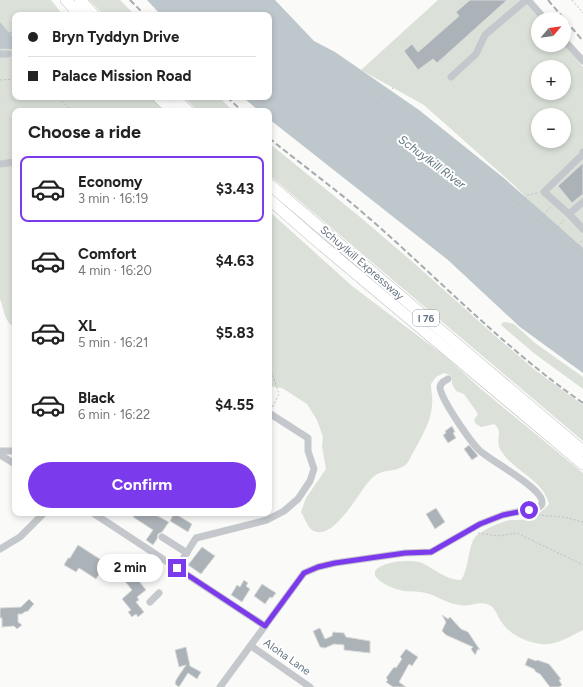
<!DOCTYPE html>
<meta charset="utf-8">
<style>
body{margin:0;font-family:Figtree,sans-serif;background:#f2f2f2;color:#222;height:100vh;display:flex;flex-direction:column;font-size:15px;white-space:nowrap}
*{box-sizing:border-box;margin:0}
p{font-size:13px;color:#767676}
.icon{flex:none;width:22px;height:22px;fill:none;stroke:currentColor;stroke-width:2;stroke-linecap:round;stroke-linejoin:round}
.map{position:relative;flex:1;overflow:hidden}
.details{position:absolute;left:12px;top:108px;width:260px;height:408px;display:flex;flex-direction:column;background:#fff;border-radius:8px;box-shadow:0 2px 6px #0003}
.details>*{flex:none}
.hud{position:absolute;left:12px;top:12px;width:260px;height:88px;border-radius:8px;box-shadow:0 2px 6px #0003;display:grid;align-content:center;height:88px;padding:0 16px;background:#fff}
.needle{width:26px;rotate:61deg}
.tools{position:absolute;left:531px;top:12px;display:grid;gap:8px}
.tools a{display:grid;place-items:center;width:40px;height:40px;border-radius:50%;background:#fff;box-shadow:0 2px 6px #0003;font-size:20px}
.end{position:absolute;width:18px;height:18px;margin:-9px;border:5px solid #7c3aed;background:#fff;box-shadow:0 0 0 2px #fff}
.from{border-radius:50%}
.bubble{position:absolute;height:28px;border-radius:14px;background:#fff;box-shadow:0 2px 6px #0003;font-size:13px;font-weight:700;line-height:28px;text-align:center}
.hud b{display:flex;align-items:center;gap:14px;height:38px;font-size:15px}
.hud b+b{border-top:1px solid #e0e0e0}
.hud i{width:10px;height:10px;background:#222}
ul{padding:0;list-style:none}
li{display:flex;align-items:center;gap:12px;height:66px;margin:0 8px 6px;padding:0 8px;border:2px solid transparent;border-radius:8px}
li div{flex:1}
li b{display:block;font-size:15px}
li em{font-style:normal;font-weight:700}
li.selected{border-color:#7c3aed}
li>.icon{width:36px;height:36px;stroke-width:1.5}
h2{padding:0 16px;font-size:18px;line-height:48px}
.primary-button{display:flex;gap:8px;margin-top:auto;padding:8px 16px}
.primary-button a{flex:1;height:46px;border-radius:24px;background:#7c3aed;color:#fff;font-size:16px;font-weight:700;line-height:46px;text-align:center}
.map>svg:first-child{display:block}
</style>
<div class="map">
<svg width="583" height="687" viewBox="0 0 583 687">
<rect width="100%" height="100%" fill="#fafaf8"/>
<g fill="#dbe0d9" fill-rule="evenodd">
<path d="M0,0H51L63,15H15V97H150L163,111H15V324L11,325C3,317 4,308 0,299Z"/>
<polygon points="89,0 120,0 135,15 104,15"/>
<path d="M438,0H528L543,19H538V45H564V44L583,67V251L539,211L514,185L424,105L361,70ZM538,67H564V93H538ZM538,115H564V141H538Z"/>
<polygon points="184,97 219,97 233,111 198,111"/>
<polygon points="269,143 360,217 415,264 493,334 535,370 583,405 583,441 269,175"/>
<path d="M269,211L352,286L446,357L481,389L583,473V630C570,636 556,646 541,644C525,642 509,634 500,620C497,614 494,606 487,604C478,601 469,607 460,605C448,604 437,596 426,593C419,591 411,592 404,591C394,589 381,584 375,576V571C383,561 410,559 422,563C435,569 446,580 461,580C469,570 468,544 476,536C483,530 500,522 510,520C515,520 521,520 526,519C534,517 543,511 549,504C542,478 513,472 500,449C495,440 504,431 494,424L481,427L476,424L474,420L478,414L464,394L456,391L452,384V379L450,375L444,373L436,377L431,384C431,391 433,398 432,405C431,422 422,436 414,451C411,455 409,463 404,466C395,472 382,469 373,477C361,487 334,544 312,530C307,526 304,517 301,512L306,498L326,469L322,446L323,437L317,420L307,404L282,388L269,386Z"/>
<polygon points="506,322 514,324 535,343 583,377 583,389 535,354 501,325 502,323"/>
</g>
<g fill="#bec7cc">
<polygon points="147,0 275,0 314,41 335,52 419,110 505,179 583,248 583,373 520,327 448,260 269,119 269,111 259,111 243,97 269,97 269,15 161,15"/>
<path d="M0,22L15,40V48C10,50 5,48 0,49Z"/>
</g>
<g fill="none" stroke-linecap="round" stroke-linejoin="round">
<polyline stroke="#bec7cc" stroke-width="2" points="9,34 15,30"/>
</g>
<g fill="#abb2b8" stroke="#dbdcda">
<polygon points="470,0 507,0 437,63 433,59 418,70 404,51 412,44 418,52 459,16 456,12"/>
<polygon points="583,163 583,194 572,203 558,186"/>
<polygon points="452,426 455,432 453,433 456,438 448,443 443,435 446,433 445,431"/>
<polygon points="469,445 478,456 472,460 464,449"/>
<polygon points="436,508 445,522 435,529 426,514"/>
<polygon points="135,513 152,513 169,522 162,532 158,534 157,539 153,545 146,540 153,530 133,517"/>
<polygon points="174,513 192,524 188,532 170,521"/>
<polygon points="78,545 106,563 96,579 79,568 76,572 64,565 68,558 70,558"/>
<polygon points="202,547 215,556 201,574 188,565"/>
<polygon points="131,571 146,590 137,597 139,600 136,602 144,612 138,617 136,614 132,617 128,612 131,610 122,599 132,590 124,580 126,578 125,576"/>
<polygon points="244,580 248,583 246,586 250,589 242,602 231,595 237,585 240,587"/>
<polygon points="262,584 276,593 272,598 270,597 265,604 254,596"/>
<polygon points="29,599 34,604 27,612 26,611 22,614 18,614 18,622 22,625 17,629 14,626 2,627 2,618 0,618 0,608 21,607"/>
<polygon points="442,615 448,619 450,617 461,629 468,632 480,650 478,649 475,655 471,649 473,647 446,635 442,631 446,622"/>
<polygon points="320,628 325,639 332,636 333,632 344,633 346,637 370,641 370,653 344,650 344,645 334,644 325,648 320,647 313,631"/>
<polygon points="186,647 190,666 201,672 197,679 188,673 179,687 175,684 176,680 186,665 179,667 175,650"/>
<polygon points="406,649 418,657 412,666 409,664 399,682 406,687 393,687 386,682 388,680 386,678 394,667 396,668 402,659 400,657"/>
<polygon points="528,658 536,661 537,660 549,664 561,679 559,680 562,685 559,687 550,687 540,674 536,672 534,669 525,665"/>
</g>
<g fill="none" stroke-linecap="round" stroke-linejoin="round">
<g stroke="#b7babe" stroke-width="12">
<g id="highway">
<polyline points="66,0 80,15"/>
<polyline points="80,0 94,15"/>
<polyline points="158,97 173,111"/>
<polyline points="174,97 188,111"/>
<polyline points="269,184 479,363 583,451"/>
<polyline points="269,199 317,241 583,464"/>
</g>
</g>
<g stroke="#bec0c3" stroke-width="1" stroke-dasharray="2 2" stroke-linecap="butt">
<polyline points="572,0 583,13"/>
<polyline points="0,80 15,79"/>
<polyline points="373,88 403,116"/>
<polyline points="55,97 63,102 72,111"/>
<polyline points="383,97 394,87"/>
<polyline points="505,191 527,212"/>
<polyline points="519,204 528,195 538,193"/>
<polyline points="531,215 556,236"/>
<polyline points="539,221 551,206"/>
<polyline points="553,233 564,220"/>
<polyline points="563,240 583,255"/>
<polyline points="576,249 583,239"/>
<polyline points="269,364 279,394 272,408"/>
<polyline points="538,515 564,517 583,522"/>
<polyline points="478,533 498,536 517,533 583,565"/>
</g>
<g stroke="#c4c7cb" stroke-width="7">
<polyline points="528,0 545,19"/>
<polyline points="564,40 583,61"/>
<polyline points="0,54 8,54"/>
<polyline points="451,77 476,54 485,35 526,0"/>
<polyline points="583,152 582,155 544,192 569,214 583,229"/>
<polyline points="0,164 15,162"/>
<polyline points="569,214 583,202"/>
<polyline points="0,451 15,451"/>
<polyline points="0,455 15,464"/>
<polyline points="93,513 265,626"/>
<polyline points="162,537 187,553"/>
<polyline points="0,549 20,537 44,513"/>
<polyline points="177,568 196,538 267,520 284,511 298,499 310,481 314,469 308,451 308,438 269,413"/>
<polyline points="150,602 159,593"/>
<polyline points="251,646 310,687"/>
<path d="M220,687L304,573L318,567L335,563L405,553L431,552L480,524L503,515L539,507C541,506 542,504 542,502C543,488 489,460 479,450C470,441 440,398 440,387C441,382 444,381 448,379"/>
</g>
<use href="#highway" stroke="#fff" stroke-width="11"/>
<g stroke="#a5abb0" stroke-width="2" stroke-dasharray="6 3" stroke-linecap="butt">
<polyline points="130,0 145,15"/>
<polyline points="548,0 583,41"/>
<polyline points="227,97 242,111"/>
<path d="M269,138C302,165 337,190 369,218C440,280 505,349 583,403"/>
</g>
</g>
<g fill="none" stroke-linecap="round" stroke-linejoin="round">
<polyline stroke="#7c3aed" stroke-width="5" points="177,568 265,626 304,573 318,567 335,563 405,553 431,552 480,524 503,515 529,510"/>
</g>
<g text-anchor="middle" dominant-baseline="central" stroke-width="4" stroke-linejoin="round" paint-order="stroke">
<rect fill="#fff" stroke="#949ea7" stroke-width="1" x="413" y="310" width="26" height="16" rx="3"/>
<g font-size="10" font-weight="bold" fill="#667481">
<text x="426" y="318">I 76</text>
</g>
<g font-size="11" fill="#667481" stroke="#fff">
<text transform="translate(362 263) rotate(41)">Schuylkill Expressway</text>
<text transform="translate(287 657) rotate(35)">Aloha Lane</text>
</g>
<g font-size="12" font-style="italic" fill="#677981" stroke="#fff">
<text transform="translate(432 162) rotate(37)">Schuylkill River</text>
</g>
</g>
</svg>
<div class="tools">
<a><svg class="needle" viewBox="-14 -14 28 28"><path d="M0-13l5 13h-10z" fill="#e53935"/><path d="M0 13l5-13h-10z" fill="#767676"/></svg></a>
<a>+</a>
<a>−</a>
</div>
<i class="end from" style="left:529px;top:510px"></i>
<i class="end" style="left:177px;top:568px"></i>
<div class="bubble" style="left:97px;top:554px;width:66px">2 min</div>
<div class="hud">
<b><i class="from"></i>Bryn Tyddyn Drive</b>
<b><i></i>Palace Mission Road</b>
</div>
<section class="details">
<h2>Choose a ride</h2>
<ul>
<li class="selected"><svg class="icon" aria-label="car" viewBox="0 0 24 24"><path d="M5 17H2v-5l4-1 3-4h7l3 4 3 1v5h-3M9 17h6M6 11h13"/><circle cx="7" cy="17" r="2"/><circle cx="17" cy="17" r="2"/></svg><div><b>Economy</b><p>3 min · 16:19</p></div><em>$3.43</em></li>
<li><svg class="icon" aria-label="car" viewBox="0 0 24 24"><path d="M5 17H2v-5l4-1 3-4h7l3 4 3 1v5h-3M9 17h6M6 11h13"/><circle cx="7" cy="17" r="2"/><circle cx="17" cy="17" r="2"/></svg><div><b>Comfort</b><p>4 min · 16:20</p></div><em>$4.63</em></li>
<li><svg class="icon" aria-label="car" viewBox="0 0 24 24"><path d="M5 17H2v-5l4-1 3-4h7l3 4 3 1v5h-3M9 17h6M6 11h13"/><circle cx="7" cy="17" r="2"/><circle cx="17" cy="17" r="2"/></svg><div><b>XL</b><p>5 min · 16:21</p></div><em>$5.83</em></li>
<li><svg class="icon" aria-label="car" viewBox="0 0 24 24"><path d="M5 17H2v-5l4-1 3-4h7l3 4 3 1v5h-3M9 17h6M6 11h13"/><circle cx="7" cy="17" r="2"/><circle cx="17" cy="17" r="2"/></svg><div><b>Black</b><p>6 min · 16:22</p></div><em>$4.55</em></li>
</ul>
<div class="primary-button"><a>Confirm</a></div>
</section>
</div>
